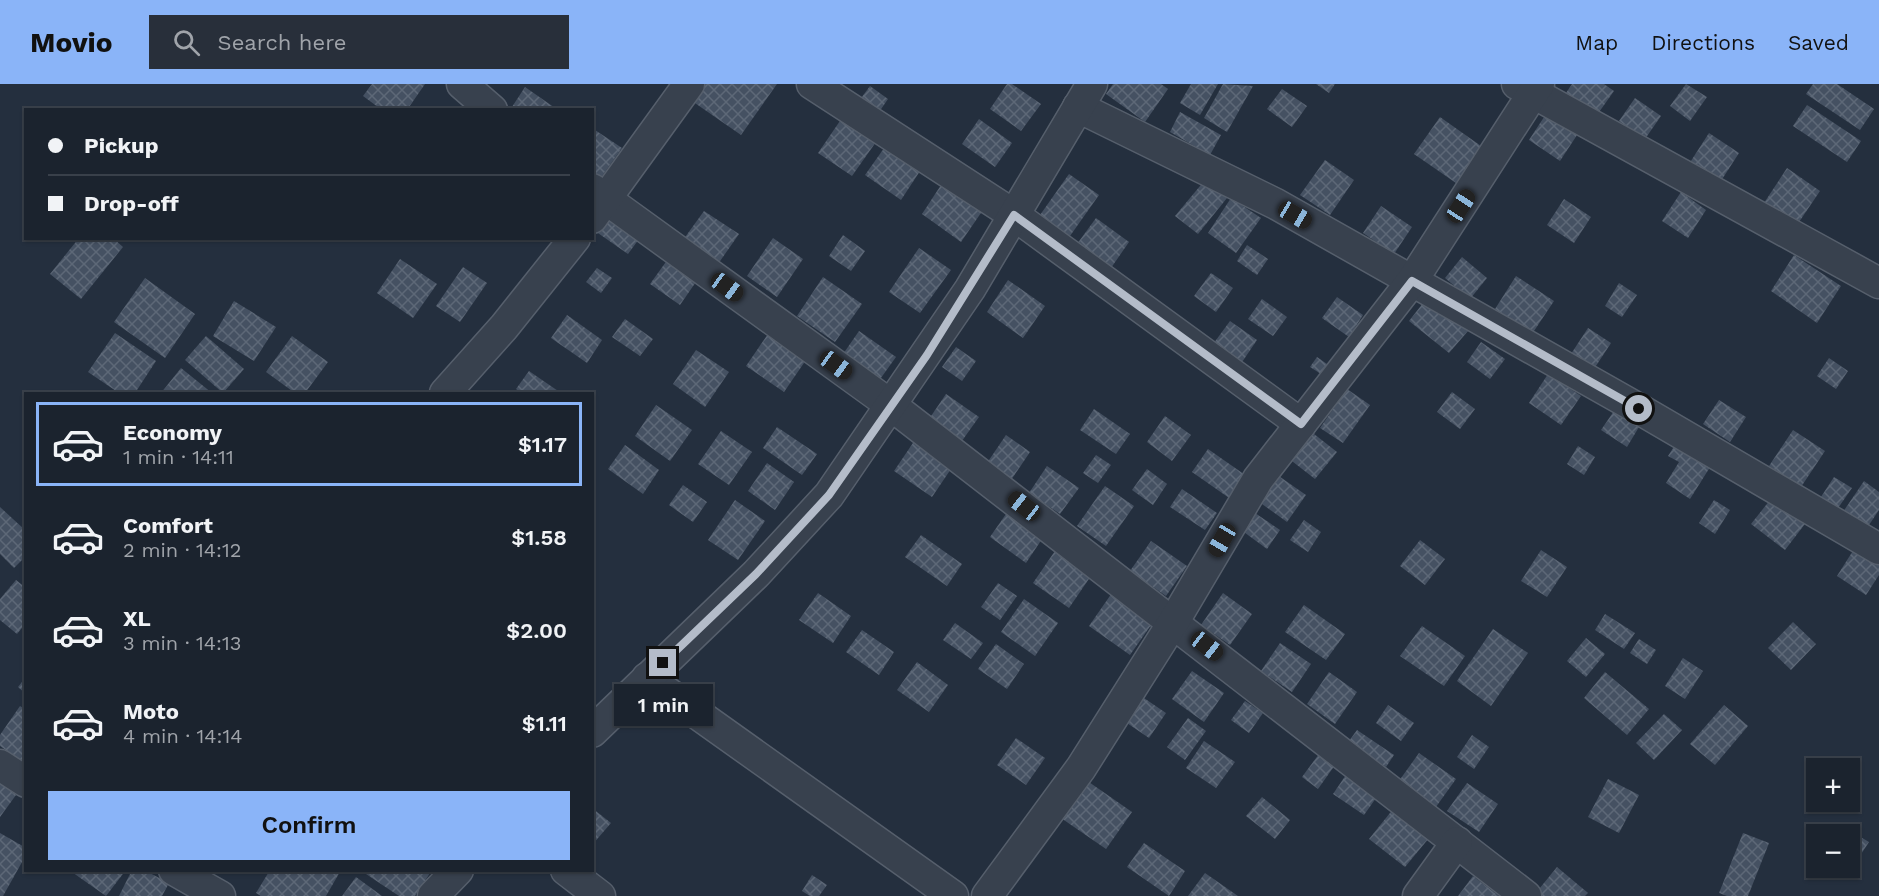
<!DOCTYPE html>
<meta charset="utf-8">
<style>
body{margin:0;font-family:"Work Sans",sans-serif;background:#282f3a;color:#f1f3f6;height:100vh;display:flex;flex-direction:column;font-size:22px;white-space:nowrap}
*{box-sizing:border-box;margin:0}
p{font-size:20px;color:#a0a4aa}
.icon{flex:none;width:33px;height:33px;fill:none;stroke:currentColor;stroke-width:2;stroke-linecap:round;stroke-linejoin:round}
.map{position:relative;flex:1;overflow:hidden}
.drawer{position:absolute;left:24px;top:308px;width:570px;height:480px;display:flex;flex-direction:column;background:#1b232e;border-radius:0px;box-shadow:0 2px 4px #0004,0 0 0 2px #39404a}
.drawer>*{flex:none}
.top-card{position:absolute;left:24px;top:24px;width:570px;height:132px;border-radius:0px;box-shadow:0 2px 4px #0004,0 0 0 2px #39404a;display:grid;align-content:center;height:132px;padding:0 24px;background:#1b232e}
.buttons{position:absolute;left:1806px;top:674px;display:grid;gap:12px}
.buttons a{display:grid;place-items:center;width:54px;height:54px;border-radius:0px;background:#1b232e;box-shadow:0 2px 4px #0004,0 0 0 2px #39404a;font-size:30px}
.end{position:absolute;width:27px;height:27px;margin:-14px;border:8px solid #b4bcc9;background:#111;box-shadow:0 0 0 3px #111}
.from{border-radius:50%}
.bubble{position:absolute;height:42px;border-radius:0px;background:#1b232e;box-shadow:0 2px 4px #0004,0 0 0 2px #39404a;font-size:20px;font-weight:600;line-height:42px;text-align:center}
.car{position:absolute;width:18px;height:36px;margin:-18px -9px;border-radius:8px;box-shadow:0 0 4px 2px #0007;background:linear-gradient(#222 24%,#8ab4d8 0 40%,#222 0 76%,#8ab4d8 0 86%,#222 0)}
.top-card b{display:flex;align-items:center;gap:21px;height:57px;font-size:22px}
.top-card b+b{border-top:2px solid #39404a}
.top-card i{width:15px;height:15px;background:#f1f3f6}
ul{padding:10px 0 0;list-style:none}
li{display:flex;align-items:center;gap:18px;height:84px;margin:0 12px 9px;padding:0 12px;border:3px solid transparent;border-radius:0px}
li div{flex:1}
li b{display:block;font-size:22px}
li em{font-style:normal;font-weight:600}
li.current{border-color:#8ab4f8}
li>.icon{width:54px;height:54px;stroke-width:1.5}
.cta{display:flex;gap:12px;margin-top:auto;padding:12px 24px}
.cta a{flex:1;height:69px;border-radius:0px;background:#8ab4f8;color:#111;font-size:24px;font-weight:600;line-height:69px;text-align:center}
header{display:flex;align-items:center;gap:36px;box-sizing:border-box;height:84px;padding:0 30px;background:#8ab4f8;color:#111}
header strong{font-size:28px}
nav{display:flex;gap:33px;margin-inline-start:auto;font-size:21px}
.search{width:420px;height:54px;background:#282f3a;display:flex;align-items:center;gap:15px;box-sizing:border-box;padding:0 21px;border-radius:0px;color:#a0a4aa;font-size:22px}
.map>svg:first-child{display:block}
</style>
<header>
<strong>Movio</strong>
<div class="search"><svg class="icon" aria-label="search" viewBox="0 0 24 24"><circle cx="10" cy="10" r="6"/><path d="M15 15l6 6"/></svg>Search here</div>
<nav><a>Map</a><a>Directions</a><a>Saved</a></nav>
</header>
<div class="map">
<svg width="1879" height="812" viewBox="0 0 1879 812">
<defs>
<pattern id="building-cross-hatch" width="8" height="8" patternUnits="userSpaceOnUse" patternTransform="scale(1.5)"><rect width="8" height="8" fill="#455162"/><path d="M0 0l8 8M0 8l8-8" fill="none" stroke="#5d6877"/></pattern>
</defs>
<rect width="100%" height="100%" fill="#242f3e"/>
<g fill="url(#building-cross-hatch)">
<polygon points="372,0 425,0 407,26 382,26 363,12"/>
<polygon points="704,0 777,0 741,51 692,17"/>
<polygon points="1007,0 1012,0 1041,20 1021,47 990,25"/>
<polygon points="1113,0 1161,0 1168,5 1145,38 1106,10"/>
<polygon points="1191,0 1218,0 1200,31 1180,19"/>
<polygon points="1223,0 1253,2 1227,48 1204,34"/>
<polygon points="1316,0 1335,0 1329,9"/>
<polygon points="1572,0 1604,0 1614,7 1597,31 1566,9"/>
<polygon points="1686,0 1707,13 1690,37 1670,22"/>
<polygon points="1813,0 1837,0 1874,25 1860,46 1806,10"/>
<polygon points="870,2 888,15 875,34 856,21"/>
<polygon points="525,3 558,26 510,26"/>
<polygon points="1282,5 1307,22 1292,43 1267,25"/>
<polygon points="1635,14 1661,32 1645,55 1619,37"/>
<polygon points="1807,21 1861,57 1847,78 1793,42"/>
<polygon points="1548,27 1579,48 1560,77 1529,56"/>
<polygon points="1180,28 1221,51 1210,71 1170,48"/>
<polygon points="1440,33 1481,62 1456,99 1414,70"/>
<polygon points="842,34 876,58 852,92 818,69"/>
<polygon points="979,35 1012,59 995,83 962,60"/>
<polygon points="592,44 622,64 600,95 592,89"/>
<polygon points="1709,49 1739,69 1719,100 1689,80"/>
<polygon points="887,60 922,84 901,116 865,91"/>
<polygon points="1325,76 1354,96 1330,131 1300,111"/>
<polygon points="1787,84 1820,107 1795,144 1762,122"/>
<polygon points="1069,90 1099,111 1070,152 1040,131"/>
<polygon points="1205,96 1227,114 1198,150 1175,132"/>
<polygon points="943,98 983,126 961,158 922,130"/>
<polygon points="1681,108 1706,126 1688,154 1662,137"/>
<polygon points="1231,114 1261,134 1236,169 1208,149"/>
<polygon points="1564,115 1591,133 1574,159 1547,141"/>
<polygon points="1381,122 1412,143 1394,170 1363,149"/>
<polygon points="704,127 739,150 718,180 683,156"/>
<polygon points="605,131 639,155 628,170 595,147"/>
<polygon points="1096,134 1129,158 1111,184 1077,160"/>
<polygon points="843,151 865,167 851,187 829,172"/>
<polygon points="79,154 113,154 123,163 81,215 50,190"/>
<polygon points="773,154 803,175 777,213 747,192"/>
<polygon points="1247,161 1268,175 1257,191 1237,177"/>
<polygon points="919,164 951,186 920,229 889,208"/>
<polygon points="1794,171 1841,202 1817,239 1771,207"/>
<polygon points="1462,173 1487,194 1470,215 1445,194"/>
<polygon points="400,175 437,200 413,234 377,209"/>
<polygon points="668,175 698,195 680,221 650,200"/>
<polygon points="463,183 487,199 460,238 436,222"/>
<polygon points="597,184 612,194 601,209 586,198"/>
<polygon points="1211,189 1233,204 1216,228 1194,212"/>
<polygon points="1516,192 1554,217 1532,250 1495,225"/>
<polygon points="823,193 862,220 835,258 797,232"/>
<polygon points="145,194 195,230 165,274 114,238"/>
<polygon points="1008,196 1045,222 1023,254 987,228"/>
<polygon points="1619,199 1637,211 1622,233 1605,222"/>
<polygon points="1337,213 1363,231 1349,253 1322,234"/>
<polygon points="1427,214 1468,247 1449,269 1409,237"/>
<polygon points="1262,215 1287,233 1273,252 1248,235"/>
<polygon points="234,217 276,243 254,277 213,252"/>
<polygon points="567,231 602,256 587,279 551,254"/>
<polygon points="625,235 653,255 640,272 612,253"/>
<polygon points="1230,237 1257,256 1236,287 1208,267"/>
<polygon points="1588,244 1611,259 1592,288 1569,273"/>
<polygon points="859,247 896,273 878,298 841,273"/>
<polygon points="115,249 156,277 135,309 119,309 88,288"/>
<polygon points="768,250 806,276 784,308 746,282"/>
<polygon points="206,252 244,285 223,309 185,276"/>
<polygon points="292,252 328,278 305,309 295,309 266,288"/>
<polygon points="1481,258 1505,275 1490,295 1467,278"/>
<polygon points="956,263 976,277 962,297 942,283"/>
<polygon points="696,266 729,288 705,323 673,300"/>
<polygon points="1317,273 1327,280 1321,290 1310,283"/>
<polygon points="1829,274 1848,287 1836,305 1817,292"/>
<polygon points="181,284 212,309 161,309"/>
<polygon points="529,287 561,309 521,309 516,305"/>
<polygon points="1548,290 1581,312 1561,341 1529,319"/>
<polygon points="1347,305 1370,321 1343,359 1320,344"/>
<polygon points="1452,308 1475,325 1460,345 1437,328"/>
<polygon points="946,310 979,333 959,361 927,338"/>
<polygon points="1719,316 1746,333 1730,358 1703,340"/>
<polygon points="656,321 692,346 670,377 635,352"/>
<polygon points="1094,325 1130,350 1116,370 1080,346"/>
<polygon points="1614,327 1639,343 1627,363 1601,346"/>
<polygon points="1165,332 1191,351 1172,377 1147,358"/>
<polygon points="777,343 817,370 802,391 763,364"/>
<polygon points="1309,346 1337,368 1315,395 1288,374"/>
<polygon points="1793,346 1825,367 1801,403 1769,382"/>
<polygon points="721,347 752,368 729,401 698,380"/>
<polygon points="1006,351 1030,368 1011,396 987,379"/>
<polygon points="915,356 953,382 932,413 894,387"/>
<polygon points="1677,358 1712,380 1690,415 1666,399 1679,378 1668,372"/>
<polygon points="625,361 659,386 643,410 608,385"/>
<polygon points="1578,362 1595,373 1584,391 1567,380"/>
<polygon points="1208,365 1248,393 1232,416 1192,388"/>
<polygon points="1096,371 1111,381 1098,399 1083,389"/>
<polygon points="767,379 794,398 775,426 748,407"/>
<polygon points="1047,382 1079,404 1060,430 1029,409"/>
<polygon points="1147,385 1167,400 1153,421 1132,406"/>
<polygon points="1273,388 1306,411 1287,438 1255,415"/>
<polygon points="1834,393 1852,404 1836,427 1819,416"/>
<polygon points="1864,397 1879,408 1879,426 1867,444 1843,428"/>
<polygon points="683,401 707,418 693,438 669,421"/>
<polygon points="1105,402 1134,422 1106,462 1077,442"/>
<polygon points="1182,405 1217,429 1205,446 1170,423"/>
<polygon points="1774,411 1808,436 1785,466 1751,440"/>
<polygon points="735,416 765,437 738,476 708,456"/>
<polygon points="1714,416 1730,426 1715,450 1699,439"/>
<polygon points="0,423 26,447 26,472 14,484 0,470"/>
<polygon points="1249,425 1280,446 1267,465 1237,443"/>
<polygon points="1006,430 1042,455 1026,479 990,453"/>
<polygon points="1304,436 1321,448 1308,468 1290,456"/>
<polygon points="921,451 962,480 947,502 905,473"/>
<polygon points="1420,456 1445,475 1425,501 1400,482"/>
<polygon points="1151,457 1187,482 1166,512 1130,487"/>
<polygon points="1856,462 1879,477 1879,491 1866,511 1837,492"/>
<polygon points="1057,464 1093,489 1069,524 1033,499"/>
<polygon points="1541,466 1567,483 1547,513 1521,497"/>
<polygon points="16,496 26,504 26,539 17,550 0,536 0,515"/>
<polygon points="998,499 1017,512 1000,536 981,523"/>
<polygon points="1114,506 1156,534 1130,571 1089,542"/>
<polygon points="818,509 851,532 833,559 799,536"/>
<polygon points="1223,509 1252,530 1230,561 1201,541"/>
<polygon points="1024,515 1058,539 1035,572 1001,548"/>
<polygon points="1304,521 1345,550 1326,576 1285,548"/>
<polygon points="1605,530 1635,549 1624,565 1595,546"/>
<polygon points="1793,538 1816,560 1791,586 1768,564"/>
<polygon points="955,539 983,559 971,575 943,556"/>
<polygon points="1422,542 1465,572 1444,602 1400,572"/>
<polygon points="1493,545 1528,569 1491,622 1457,597"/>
<polygon points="862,546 894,568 879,591 846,568"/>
<polygon points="1586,554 1605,570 1586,593 1567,577"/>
<polygon points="1639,555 1656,566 1647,580 1630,569"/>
<polygon points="1280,559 1311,580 1292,608 1261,587"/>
<polygon points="996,560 1024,580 1007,605 978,585"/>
<polygon points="1683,574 1703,587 1685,615 1665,602"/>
<polygon points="917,578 948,601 929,628 897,606"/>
<polygon points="1192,587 1224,609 1204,638 1172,615"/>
<polygon points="1329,588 1357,608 1335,640 1307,620"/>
<polygon points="1605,588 1649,625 1627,651 1584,614"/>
<polygon points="26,593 26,610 18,603"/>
<polygon points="1141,612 1166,629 1149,654 1124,637"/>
<polygon points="1245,617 1263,629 1249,649 1231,636"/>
<polygon points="1388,621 1414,639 1401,657 1376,639"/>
<polygon points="1724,621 1748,642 1715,681 1690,660"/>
<polygon points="20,622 26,626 26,680 0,662 0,651"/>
<polygon points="1664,630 1682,646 1654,676 1636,659"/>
<polygon points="1188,634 1206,647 1185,676 1167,663"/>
<polygon points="1357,646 1394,671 1386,683 1349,657"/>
<polygon points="1472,651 1489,663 1474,685 1457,673"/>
<polygon points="1016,654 1045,674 1026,701 997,681"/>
<polygon points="1204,657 1235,678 1216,704 1186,684"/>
<polygon points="1419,669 1456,695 1433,727 1396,701"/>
<polygon points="1319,670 1335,681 1318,705 1302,693"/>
<polygon points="1350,685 1381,707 1364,731 1333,710"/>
<polygon points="1608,695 1639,711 1619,749 1588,733"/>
<polygon points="1086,696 1132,728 1106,765 1061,734"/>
<polygon points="0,699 16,711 0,733"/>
<polygon points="1467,699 1498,720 1479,748 1447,727"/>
<polygon points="1262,713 1290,736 1275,755 1246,732"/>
<polygon points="1398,719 1434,748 1405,783 1369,755"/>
<polygon points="592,724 611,739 592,761"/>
<polygon points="1852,748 1869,758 1848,790 1837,783 1850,783 1850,752"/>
<polygon points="0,749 26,764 26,771 3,812 0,812"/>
<polygon points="1743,749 1769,759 1748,812 1727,812 1719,809"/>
<polygon points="1144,759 1185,787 1169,812 1127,783"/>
<polygon points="1557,783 1588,809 1585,812 1538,812 1535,810"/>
<polygon points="69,786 126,786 106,812"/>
<polygon points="132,786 144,786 169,799 162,812 119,812"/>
<polygon points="270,786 341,786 326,812 261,812 256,809"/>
<polygon points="360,786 432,786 415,812 399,812"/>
<polygon points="1205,789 1238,812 1188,812"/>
<polygon points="812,791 827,801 819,812 810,812 802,807"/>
<polygon points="1473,792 1499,812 1458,812"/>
<polygon points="356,793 382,812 342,812"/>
</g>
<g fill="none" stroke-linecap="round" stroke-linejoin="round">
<g stroke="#565f6c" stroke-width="33">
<g id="minor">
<polyline points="462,0 492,26"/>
<polyline points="812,0 1014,131 1301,340"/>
<polyline points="1517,0 1879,199"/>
<polyline points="1078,23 1276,120 1639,325 1879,465"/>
<polyline points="592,105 892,322 1526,812"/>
<polyline points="592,134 689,0"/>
<polyline points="445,309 504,243 575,154"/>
<polyline points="647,594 953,812"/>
<polyline points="592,648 756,490 829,411 970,205 1092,0"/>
<polyline points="0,681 26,698"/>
<polyline points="174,786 220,812"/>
<polyline points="566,786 600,812"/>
<polyline points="433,812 458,786"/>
<polyline points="987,812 1081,684 1174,537 1258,395 1412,197 1539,0"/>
<polyline points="1418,812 1457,758"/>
</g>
</g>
<use href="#minor" stroke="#38414e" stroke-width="30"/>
</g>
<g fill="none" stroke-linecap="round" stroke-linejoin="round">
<polyline stroke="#b4bcc9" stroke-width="8" points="663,579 756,490 829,411 927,271 1014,131 1301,340 1412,197 1639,325"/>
</g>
</svg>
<div class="buttons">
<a>+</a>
<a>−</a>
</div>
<i class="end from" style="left:1639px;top:325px"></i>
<i class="end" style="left:663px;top:579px"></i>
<div class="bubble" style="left:614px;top:600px;width:99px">1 min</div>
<i class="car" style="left:1461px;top:122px;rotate:33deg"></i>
<i class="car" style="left:1295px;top:131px;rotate:120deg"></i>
<i class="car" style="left:727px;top:203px;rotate:126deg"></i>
<i class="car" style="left:836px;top:281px;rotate:126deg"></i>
<i class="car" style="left:1024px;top:422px;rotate:308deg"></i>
<i class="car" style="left:1222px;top:456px;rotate:210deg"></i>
<i class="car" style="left:1207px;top:562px;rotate:128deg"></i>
<div class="top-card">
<b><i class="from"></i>Pickup</b>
<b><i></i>Drop-off</b>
</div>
<section class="drawer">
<ul>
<li class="current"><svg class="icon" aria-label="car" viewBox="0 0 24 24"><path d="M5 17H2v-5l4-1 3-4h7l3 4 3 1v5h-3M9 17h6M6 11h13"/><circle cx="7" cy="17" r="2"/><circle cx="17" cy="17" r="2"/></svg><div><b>Economy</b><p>1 min · 14:11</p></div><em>$1.17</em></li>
<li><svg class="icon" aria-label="car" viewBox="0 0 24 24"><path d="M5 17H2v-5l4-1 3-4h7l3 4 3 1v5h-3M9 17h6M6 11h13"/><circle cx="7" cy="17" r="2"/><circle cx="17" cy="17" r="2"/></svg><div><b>Comfort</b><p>2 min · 14:12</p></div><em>$1.58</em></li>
<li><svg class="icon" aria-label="car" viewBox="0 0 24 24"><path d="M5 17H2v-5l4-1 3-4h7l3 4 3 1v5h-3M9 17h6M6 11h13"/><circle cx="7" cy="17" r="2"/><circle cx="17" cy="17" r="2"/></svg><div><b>XL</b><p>3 min · 14:13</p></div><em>$2.00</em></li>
<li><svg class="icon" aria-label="car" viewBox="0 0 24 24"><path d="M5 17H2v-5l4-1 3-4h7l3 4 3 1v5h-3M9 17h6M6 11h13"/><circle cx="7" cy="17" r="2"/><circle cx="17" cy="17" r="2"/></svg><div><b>Moto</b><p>4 min · 14:14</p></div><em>$1.11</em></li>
</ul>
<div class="cta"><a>Confirm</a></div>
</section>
</div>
